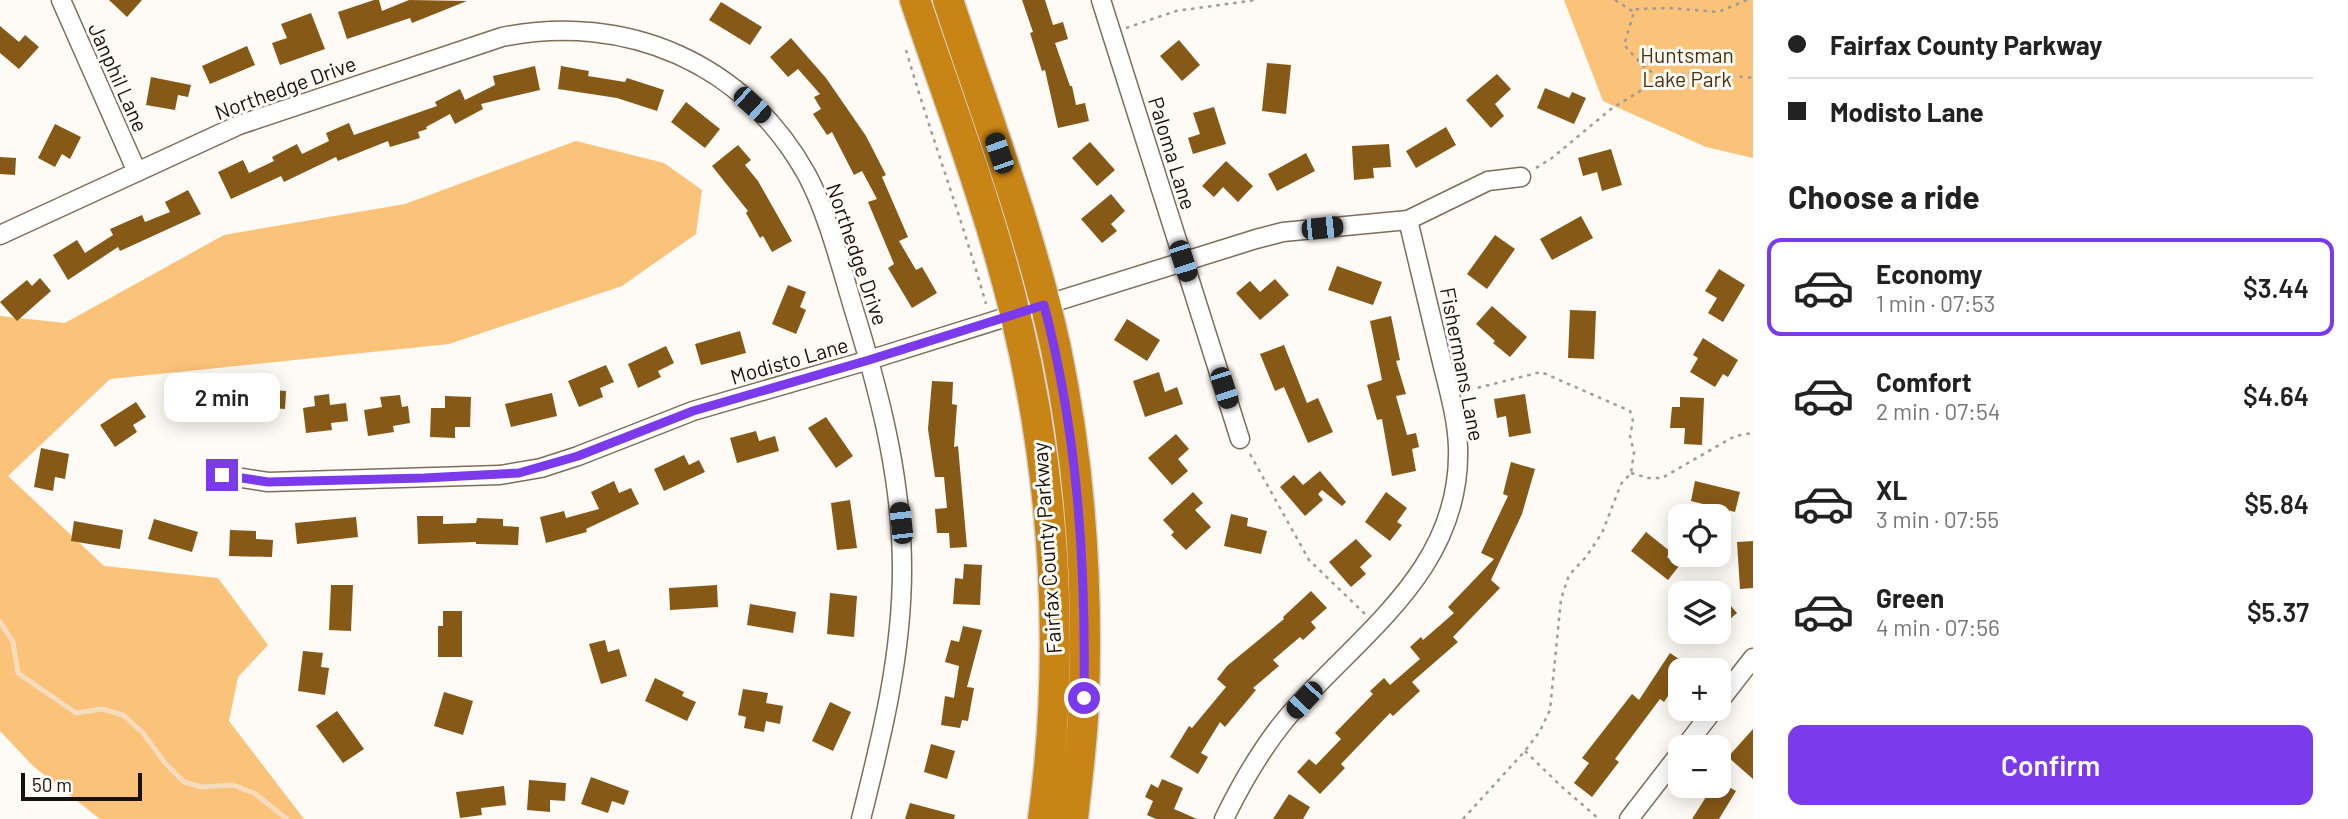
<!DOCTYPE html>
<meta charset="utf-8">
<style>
body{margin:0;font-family:Barlow,sans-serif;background:#f2f2f2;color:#222;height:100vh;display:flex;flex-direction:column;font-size:26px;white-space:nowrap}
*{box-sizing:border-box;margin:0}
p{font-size:23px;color:#767676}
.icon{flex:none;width:38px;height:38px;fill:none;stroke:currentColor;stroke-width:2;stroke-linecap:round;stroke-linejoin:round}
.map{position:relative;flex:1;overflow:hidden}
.details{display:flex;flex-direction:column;background:#fff;width:595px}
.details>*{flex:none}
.banner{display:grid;align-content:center;height:154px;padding:0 35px;background:#fff}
.fabs{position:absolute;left:1668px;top:504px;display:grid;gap:14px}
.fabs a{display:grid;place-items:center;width:63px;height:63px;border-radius:14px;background:#fff;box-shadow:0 4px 18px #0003;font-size:35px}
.scale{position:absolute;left:21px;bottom:18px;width:121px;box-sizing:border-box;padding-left:7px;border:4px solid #181109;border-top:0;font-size:19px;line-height:24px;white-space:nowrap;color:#181109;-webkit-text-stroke:5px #fefaf5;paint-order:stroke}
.end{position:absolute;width:32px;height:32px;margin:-16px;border:9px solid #7c3aed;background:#fff;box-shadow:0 0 0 4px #fff}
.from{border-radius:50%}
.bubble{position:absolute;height:49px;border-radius:14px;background:#fff;box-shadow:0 4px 18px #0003;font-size:23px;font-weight:600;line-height:49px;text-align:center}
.car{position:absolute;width:21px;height:42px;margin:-21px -10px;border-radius:9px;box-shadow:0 0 5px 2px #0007;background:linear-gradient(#222 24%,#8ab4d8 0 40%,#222 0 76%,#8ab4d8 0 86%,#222 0)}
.banner b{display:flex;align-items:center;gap:24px;height:66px;font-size:26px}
.banner b+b{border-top:2px solid #e0e0e0}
.banner i{width:18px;height:18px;background:#222}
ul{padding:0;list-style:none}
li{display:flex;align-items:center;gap:21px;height:98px;margin:0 14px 10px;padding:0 21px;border:4px solid transparent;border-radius:14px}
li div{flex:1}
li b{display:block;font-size:26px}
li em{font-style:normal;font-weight:600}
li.current{border-color:#7c3aed}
li>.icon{width:63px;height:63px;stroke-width:1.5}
h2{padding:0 35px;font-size:32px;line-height:84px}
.primary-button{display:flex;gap:14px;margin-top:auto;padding:14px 35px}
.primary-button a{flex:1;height:80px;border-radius:14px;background:#7c3aed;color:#fff;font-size:28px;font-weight:600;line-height:80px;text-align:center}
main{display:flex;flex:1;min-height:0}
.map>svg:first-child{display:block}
</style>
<main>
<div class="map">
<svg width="1753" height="819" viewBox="0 0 1753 819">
<rect width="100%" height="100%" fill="#fefaf5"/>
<g fill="#fbc279">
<polygon points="1564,0 1753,0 1753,158 1706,147 1603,101"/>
<polygon points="576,141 664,163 702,190 696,234 622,286 449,344 110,379 8,476 104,566 218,578 268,645 238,677 229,721 304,819 100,819 33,766 0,731 0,316 65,323 224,235 405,204"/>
</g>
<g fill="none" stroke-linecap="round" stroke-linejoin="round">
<polyline stroke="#f6dcbe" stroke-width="5" points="0,622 13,642 18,673 76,713 102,709 123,715 143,733 165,763 184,782 202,787 233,785 254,793 287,819"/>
</g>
<g fill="#865917">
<polygon points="109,0 142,0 127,17"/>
<polygon points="374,0 379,0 382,11 409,0 467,1 412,23 410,18 347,39 338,12"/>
<polygon points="1022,0 1045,0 1053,25 1063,22 1068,39 1055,43 1070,86 1072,86 1076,105 1085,103 1089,121 1058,128 1045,70 1042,71 1030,33 1033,32"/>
<polygon points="721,2 762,27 750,45 709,20"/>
<polygon points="311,13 325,49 280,65 272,43 287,38 281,24"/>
<polygon points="0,26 19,42 25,35 39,47 19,69 0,53"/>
<polygon points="791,38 826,78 866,136 886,175 882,177 908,237 899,241 916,270 922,267 937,293 912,308 888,268 894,264 868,202 877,199 862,171 854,175 832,132 827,135 813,114 821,109 814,97 820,94 798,69 788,77 770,57"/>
<polygon points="1179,40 1200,65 1182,81 1160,56"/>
<polygon points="247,46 255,65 210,84 202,66"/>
<polygon points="1267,63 1291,65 1286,114 1262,111"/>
<polygon points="535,66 540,90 481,104 483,109 455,124 450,114 426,127 427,129 418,132 420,138 390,147 388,141 338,161 336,157 284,182 281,176 231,199 218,172 243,160 249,173 274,161 272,157 297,144 302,154 329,141 326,133 349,123 354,135 437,106 435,102 460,89 465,100 495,85 493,76"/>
<polygon points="561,66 589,71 588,76 625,82 627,78 664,90 657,111 617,98 558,89"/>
<polygon points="1497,74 1511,89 1495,104 1504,116 1491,128 1466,100"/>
<polygon points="151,77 191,85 188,97 178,95 175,110 146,105"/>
<polygon points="1545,88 1569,98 1572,92 1586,98 1574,124 1537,108"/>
<polygon points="686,102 720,129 705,148 671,122"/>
<polygon points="1214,107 1226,144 1193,154 1188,138 1200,134 1193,113"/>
<polygon points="55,124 81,137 70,159 62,154 55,167 38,158"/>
<polygon points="1446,127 1456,145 1416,168 1406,151"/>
<polygon points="1090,142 1115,170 1097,186 1072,158"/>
<polygon points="1389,144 1391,167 1373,168 1374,178 1354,180 1352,146"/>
<polygon points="738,145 751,160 745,165 758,181 792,241 772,252 763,236 760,238 746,213 748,211 712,166"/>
<polygon points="1611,149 1622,185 1602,191 1597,172 1583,176 1578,158"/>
<polygon points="1306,153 1315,171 1277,191 1268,174"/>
<polygon points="0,157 16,158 15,175 0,174"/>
<polygon points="1226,161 1253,186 1238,202 1223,187 1214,197 1202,186"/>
<polygon points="188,190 201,214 120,251 118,247 68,280 53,255 77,240 85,253 113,235 110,229 142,215 145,222 170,212 165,202"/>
<polygon points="1111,194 1125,211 1111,224 1117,231 1102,243 1081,219"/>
<polygon points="1581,216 1593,238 1552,260 1540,239"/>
<polygon points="1495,235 1515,249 1487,289 1467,274"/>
<polygon points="1337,266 1382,282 1373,305 1328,290"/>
<polygon points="1719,269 1745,285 1723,322 1708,313 1717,298 1705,291"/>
<polygon points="40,278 51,291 17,321 0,302 27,280 32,286"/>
<polygon points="1275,279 1289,295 1260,320 1236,293 1250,281 1260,292"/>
<polygon points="788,285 806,292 800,307 806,310 796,334 772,324"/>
<polygon points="1492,306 1527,337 1510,357 1493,343 1495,341 1476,324"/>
<polygon points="1570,310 1596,311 1594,359 1568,358"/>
<polygon points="1391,316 1400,360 1396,361 1406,394 1396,396 1407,435 1416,433 1419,447 1412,449 1416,471 1392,476 1382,419 1377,420 1367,385 1382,380 1370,321"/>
<polygon points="1127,319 1160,340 1147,361 1114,340"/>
<polygon points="740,331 746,353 701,365 695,344"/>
<polygon points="1703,338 1738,360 1728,377 1723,374 1715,387 1690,372 1698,358 1693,355"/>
<polygon points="1284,345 1307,403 1318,398 1333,432 1308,443 1284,387 1275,391 1260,354"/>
<polygon points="666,346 674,363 658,371 661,377 638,388 628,364"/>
<polygon points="606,365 614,382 600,388 603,397 579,407 568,381"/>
<polygon points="1159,372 1165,392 1177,387 1183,404 1145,417 1133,381"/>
<polygon points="932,381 953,382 952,404 957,405 954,447 958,446 967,547 950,548 949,533 937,533 935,509 947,508 944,477 935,477 928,429"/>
<polygon points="222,387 286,391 285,409 271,408 270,419 243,417 243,408 180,415 177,392"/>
<polygon points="552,393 557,416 511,427 505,404"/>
<polygon points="329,394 330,405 346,403 348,421 331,423 332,430 306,433 303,408 315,406 314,396"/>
<polygon points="1525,394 1531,433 1509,437 1506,416 1497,418 1494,399"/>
<polygon points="400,395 402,407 408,406 410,423 393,426 394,432 368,436 364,410 382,407 380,397"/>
<polygon points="445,396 471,397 470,427 455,427 455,438 430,437 431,408 445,408"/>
<polygon points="1680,397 1704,398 1702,445 1684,444 1685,428 1670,428 1672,407 1680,407"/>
<polygon points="136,402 146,417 133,425 137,432 115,447 100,425"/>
<polygon points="826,417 853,456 836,468 808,428"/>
<polygon points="756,431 759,441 775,436 779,451 737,463 730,438"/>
<polygon points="1176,434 1189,449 1178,459 1188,471 1172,485 1148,458"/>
<polygon points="41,448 69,454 65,479 55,477 53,491 34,487"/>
<polygon points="684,455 689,465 699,460 705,472 664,491 654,469"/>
<polygon points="1511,462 1535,469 1522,514 1491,580 1500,588 1453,637 1458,642 1412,682 1420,691 1393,716 1390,713 1341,764 1345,768 1320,794 1297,772 1309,759 1316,765 1341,739 1335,733 1373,694 1370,691 1384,678 1390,685 1420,659 1410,647 1421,637 1423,640 1454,613 1448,607 1494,559 1481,553 1508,496 1503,494"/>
<polygon points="1320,471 1346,502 1342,506 1322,490 1318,494 1323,500 1305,516 1280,487 1294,475 1303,485"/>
<polygon points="614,481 619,493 631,488 639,504 586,529 587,532 546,543 540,517 564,511 566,518 599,509 591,492"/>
<polygon points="1695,481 1740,492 1735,512 1691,501"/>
<polygon points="1193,492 1203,503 1195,510 1211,527 1186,550 1171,535 1174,532 1163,520"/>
<polygon points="1386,492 1407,508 1397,522 1402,525 1390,541 1365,522"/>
<polygon points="850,500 857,548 837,550 831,503"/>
<polygon points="1231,514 1248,518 1247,526 1267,531 1261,554 1224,546"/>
<polygon points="417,516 443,516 443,524 476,523 477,518 503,519 503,526 519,527 518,545 476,544 476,542 418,544"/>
<polygon points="356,517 358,537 297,544 295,523"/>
<polygon points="154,519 198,532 192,552 148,539"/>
<polygon points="74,521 123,530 120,549 71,541"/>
<polygon points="230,530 256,531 256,539 273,540 272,557 229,556"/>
<polygon points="1646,532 1671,552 1667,557 1679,566 1668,580 1631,551"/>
<polygon points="1356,539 1372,556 1360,567 1366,574 1351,587 1329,562"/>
<polygon points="1753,541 1753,588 1740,589 1737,542"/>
<polygon points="964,564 982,565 980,605 953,604 955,578 963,579"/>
<polygon points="331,585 353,585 351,631 329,630"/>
<polygon points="717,585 718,607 670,610 669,588"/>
<polygon points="1311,591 1327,608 1311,622 1316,628 1303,640 1300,637 1273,660 1279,666 1253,688 1256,690 1225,727 1220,722 1201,753 1208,757 1198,774 1170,757 1189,726 1192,728 1226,687 1217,679 1227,666 1284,619 1283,617"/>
<polygon points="1718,591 1737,613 1718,629"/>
<polygon points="830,593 857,596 854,637 827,634"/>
<polygon points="750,604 796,612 793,633 747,625"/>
<polygon points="443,611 462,611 462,657 438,657 438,626 443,626"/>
<polygon points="963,626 982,630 967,687 974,688 968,721 962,720 960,728 941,725 945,696 954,698 959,666 945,662 951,640 959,642"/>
<polygon points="605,640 608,652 619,649 627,676 601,684 589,644"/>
<polygon points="303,651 323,653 321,667 329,668 325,695 298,691"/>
<polygon points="1670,653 1688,665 1685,670 1680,670 1680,678 1664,702 1660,699 1615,759 1619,762 1592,797 1574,783 1589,763 1582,758 1632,694 1639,700"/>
<polygon points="655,678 684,692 682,696 696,702 687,721 645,701"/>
<polygon points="743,689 768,693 766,703 783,706 780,724 766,721 764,732 744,728 746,717 738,715"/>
<polygon points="444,692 473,701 463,735 434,726"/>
<polygon points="830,702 851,712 833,751 812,741"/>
<polygon points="337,711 364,749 343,763 316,726"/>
<polygon points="1753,729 1753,779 1728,757"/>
<polygon points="931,744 955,751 947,779 924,772"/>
<polygon points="591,777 629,791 624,805 612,801 608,813 581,804"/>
<polygon points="1162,779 1183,788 1174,809 1197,819 1156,819 1147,815 1153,801 1145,797 1151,784 1158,788"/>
<polygon points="529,780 566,783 565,801 550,800 550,812 527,810"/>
<polygon points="1718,781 1736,791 1719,819 1692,819 1713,786 1718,786"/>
<polygon points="504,786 506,805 481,808 482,815 460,818 456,792"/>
<polygon points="1289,794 1310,807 1303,819 1273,819"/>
<polygon points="910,803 955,815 954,819 905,819"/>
</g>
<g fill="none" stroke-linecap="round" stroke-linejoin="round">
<g stroke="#7e6d59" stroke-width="21">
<g id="street">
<polyline points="61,0 137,172"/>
<polyline points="1101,0 1240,439"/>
<path d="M0,235L239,125L502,37C626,12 745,63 807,175C829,216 843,275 857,320C882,402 902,483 902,569C902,655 882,736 861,819"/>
<polyline points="222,475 268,482 500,475 541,468 578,456 693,411 869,360 1256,239 1283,232 1408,220 1488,181 1521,177"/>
<polyline points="1718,703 1753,658"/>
<polyline points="1685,747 1714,709"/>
<path d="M1224,819C1241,784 1260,751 1285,720C1357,635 1462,572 1458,447C1457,416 1447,384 1440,354C1429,309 1419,265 1408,220"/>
<polyline points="1629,819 1680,753"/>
</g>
</g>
<g stroke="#d5d4d3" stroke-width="33">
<g id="highway">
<path d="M915,0C950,104 989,207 1015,313C1055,477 1066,652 1043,819"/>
<path d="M948,0C986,115 1030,230 1056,349C1080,464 1088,581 1084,698C1083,738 1077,779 1073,819"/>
</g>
</g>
<g stroke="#a19c96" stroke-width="2.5" stroke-dasharray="3.5 5" stroke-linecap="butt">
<polyline points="1615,0 1634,12"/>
<polyline points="1747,0 1718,12 1669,8 1637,9 1634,12 1624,45 1645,68 1661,78 1694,72 1753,78"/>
<polyline points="1126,28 1176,11 1256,0"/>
<path d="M906,50C931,136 962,219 986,304"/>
<polyline points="1536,168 1552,158 1611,109 1661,78"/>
<polyline points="1250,454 1309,560 1365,614"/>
<polyline points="1631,473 1648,478 1662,478 1735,436 1753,433"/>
<polyline points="1525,751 1562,787 1599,819"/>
<polyline points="1463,819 1525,751 1540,731 1550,710 1561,599 1569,575 1586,557 1602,533 1621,484 1631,473 1634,452 1630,436 1633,421 1630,411 1541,372 1465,391"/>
</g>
<use href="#street" stroke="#fff" stroke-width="18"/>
<use href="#highway" stroke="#c88415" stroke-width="30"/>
</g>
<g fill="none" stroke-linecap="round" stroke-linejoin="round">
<path stroke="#7c3aed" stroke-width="9" d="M222,475L268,482L424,478L519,473L578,456L693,411L869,360L1044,305C1078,434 1086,566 1084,698"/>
</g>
<g text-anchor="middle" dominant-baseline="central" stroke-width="6" stroke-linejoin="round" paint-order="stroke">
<g font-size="21" fill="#4a310d" stroke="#fefaf5">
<text x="1687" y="54">Huntsman<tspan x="1687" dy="24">Lake Park</tspan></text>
</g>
<g font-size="21" fill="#181109" stroke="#fefaf5">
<text transform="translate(119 77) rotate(66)">Janphil Lane</text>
<text transform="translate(285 87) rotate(-20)">Northedge Drive</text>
<text transform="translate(1173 153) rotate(73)">Paloma Lane</text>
<text transform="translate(858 254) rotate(71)">Northedge Drive</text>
<text transform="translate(789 360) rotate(-16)">Modisto Lane</text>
<text transform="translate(1463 364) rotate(79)">Fishermans Lane</text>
<text transform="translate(1046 548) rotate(-94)">Fairfax County Parkway</text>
</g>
</g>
</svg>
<div class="fabs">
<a><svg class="icon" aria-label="locate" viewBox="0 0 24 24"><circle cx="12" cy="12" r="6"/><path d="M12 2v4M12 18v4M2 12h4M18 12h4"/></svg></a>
<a><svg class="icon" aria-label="layers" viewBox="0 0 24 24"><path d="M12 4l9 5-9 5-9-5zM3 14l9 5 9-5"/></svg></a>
<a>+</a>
<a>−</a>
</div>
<div class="scale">50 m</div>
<i class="end from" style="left:1084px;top:698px"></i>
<i class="end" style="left:222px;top:475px"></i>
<div class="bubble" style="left:164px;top:373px;width:116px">2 min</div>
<i class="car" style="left:752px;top:105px;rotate:132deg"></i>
<i class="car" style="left:999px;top:153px;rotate:341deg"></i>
<i class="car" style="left:1322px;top:228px;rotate:84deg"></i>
<i class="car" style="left:1183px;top:261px;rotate:162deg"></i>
<i class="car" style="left:1224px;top:388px;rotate:162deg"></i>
<i class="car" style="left:901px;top:523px;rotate:354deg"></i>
<i class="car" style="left:1304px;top:700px;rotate:223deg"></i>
</div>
<section class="details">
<div class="banner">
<b><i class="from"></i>Fairfax County Parkway</b>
<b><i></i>Modisto Lane</b>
</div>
<h2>Choose a ride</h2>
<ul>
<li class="current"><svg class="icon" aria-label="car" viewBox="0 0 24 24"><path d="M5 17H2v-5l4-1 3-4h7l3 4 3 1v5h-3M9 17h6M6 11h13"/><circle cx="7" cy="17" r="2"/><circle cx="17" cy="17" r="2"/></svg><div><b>Economy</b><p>1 min · 07:53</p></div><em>$3.44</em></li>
<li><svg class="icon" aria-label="car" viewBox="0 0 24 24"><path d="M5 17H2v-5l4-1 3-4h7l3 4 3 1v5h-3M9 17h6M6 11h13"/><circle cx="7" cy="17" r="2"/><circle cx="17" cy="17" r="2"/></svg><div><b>Comfort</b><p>2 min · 07:54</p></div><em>$4.64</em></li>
<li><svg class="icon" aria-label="car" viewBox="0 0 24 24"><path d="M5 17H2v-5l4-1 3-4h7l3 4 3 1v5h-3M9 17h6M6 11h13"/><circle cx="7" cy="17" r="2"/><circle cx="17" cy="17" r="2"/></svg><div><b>XL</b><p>3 min · 07:55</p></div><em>$5.84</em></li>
<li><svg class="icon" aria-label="car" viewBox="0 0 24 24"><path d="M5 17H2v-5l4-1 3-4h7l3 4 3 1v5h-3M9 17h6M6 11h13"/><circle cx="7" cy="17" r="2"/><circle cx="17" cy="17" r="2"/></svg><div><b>Green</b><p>4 min · 07:56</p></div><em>$5.37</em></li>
</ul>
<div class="primary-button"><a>Confirm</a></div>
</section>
</main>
